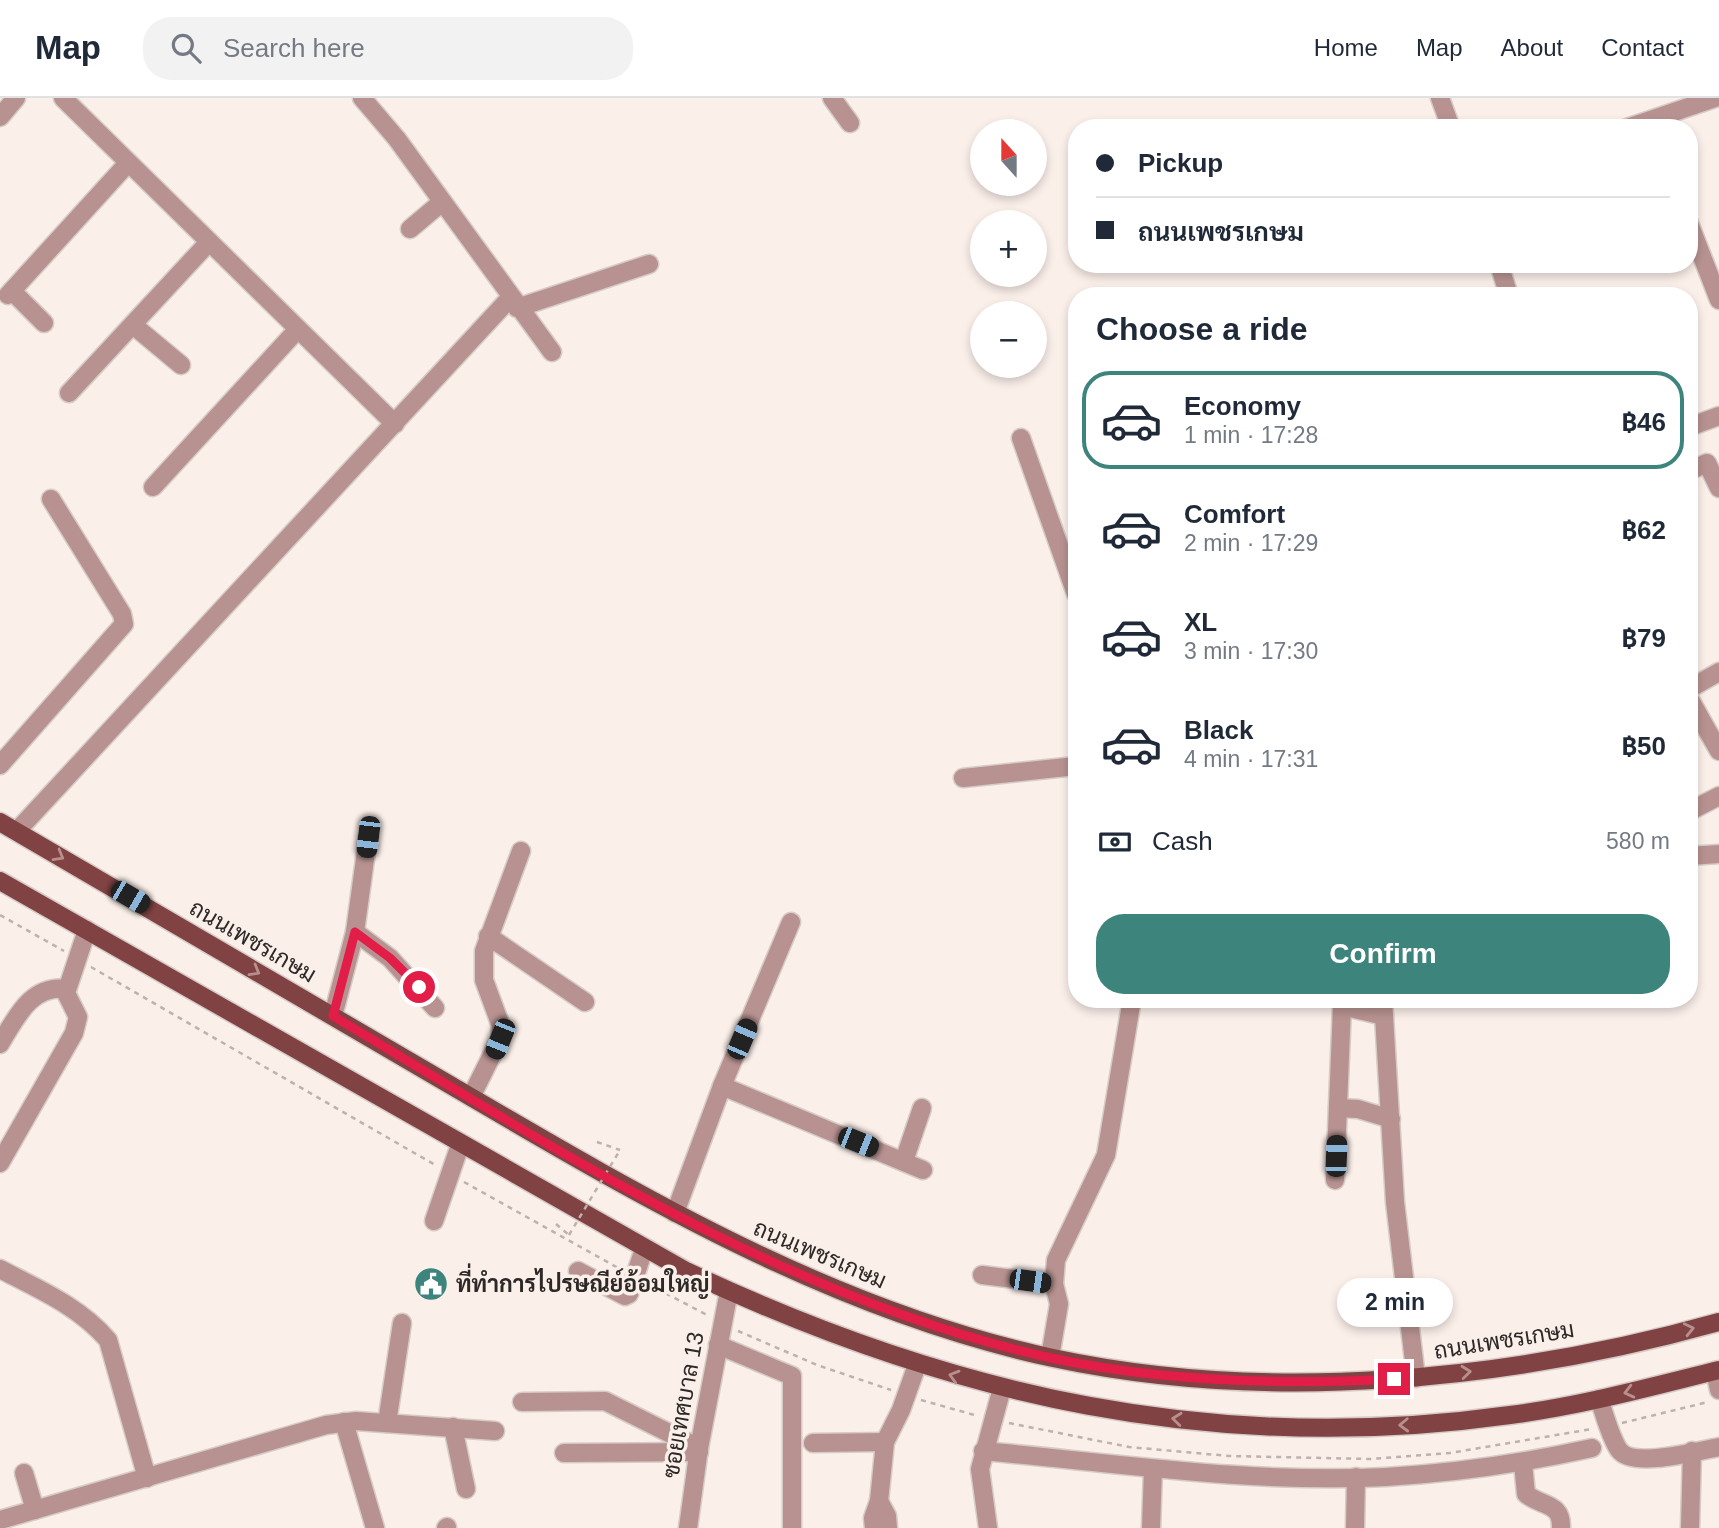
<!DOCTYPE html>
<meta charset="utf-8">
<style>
body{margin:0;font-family:Arial,Sarabun,sans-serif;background:#f2f2f3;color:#1f2937;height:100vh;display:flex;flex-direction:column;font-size:26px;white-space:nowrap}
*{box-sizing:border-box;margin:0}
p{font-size:23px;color:#747a83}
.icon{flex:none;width:38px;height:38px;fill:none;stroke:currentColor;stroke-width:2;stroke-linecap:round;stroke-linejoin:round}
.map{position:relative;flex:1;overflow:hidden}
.drawer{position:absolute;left:1068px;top:189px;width:630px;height:721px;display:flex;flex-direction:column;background:#fff;border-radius:28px;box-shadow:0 4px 10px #0003}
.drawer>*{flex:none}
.banner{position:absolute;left:1068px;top:21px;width:630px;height:154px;border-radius:28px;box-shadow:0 4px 10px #0003;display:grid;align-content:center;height:154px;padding:0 28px;background:#fff}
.needle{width:46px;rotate:339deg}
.controls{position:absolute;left:970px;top:21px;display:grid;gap:14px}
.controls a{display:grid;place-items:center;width:77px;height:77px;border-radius:50%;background:#fff;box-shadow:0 4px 10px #0003;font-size:35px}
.end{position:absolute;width:32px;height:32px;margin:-16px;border:9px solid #e11d48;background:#fff;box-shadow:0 0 0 4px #fff}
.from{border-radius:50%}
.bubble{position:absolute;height:49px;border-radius:24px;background:#fff;box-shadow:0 4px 10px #0003;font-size:23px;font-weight:700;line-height:49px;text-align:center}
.car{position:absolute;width:21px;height:42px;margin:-21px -10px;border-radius:9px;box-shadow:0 0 5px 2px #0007;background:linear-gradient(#222 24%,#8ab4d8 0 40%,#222 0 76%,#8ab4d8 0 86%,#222 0)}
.banner b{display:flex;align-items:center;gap:24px;height:66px;font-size:26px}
.banner b+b{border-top:2px solid #e0e1e3}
.banner i{width:18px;height:18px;background:#1f2937}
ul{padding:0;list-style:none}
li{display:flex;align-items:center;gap:21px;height:98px;margin:0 14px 10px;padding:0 14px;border:4px solid transparent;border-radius:28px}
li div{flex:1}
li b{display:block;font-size:26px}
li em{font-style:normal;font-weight:700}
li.active{border-color:#3d847d}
li>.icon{width:63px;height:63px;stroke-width:1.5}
h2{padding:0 28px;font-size:32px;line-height:84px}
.pay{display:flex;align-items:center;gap:18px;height:77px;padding:0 28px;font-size:26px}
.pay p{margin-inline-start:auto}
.button{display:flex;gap:14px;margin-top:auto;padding:14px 28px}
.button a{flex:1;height:80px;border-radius:28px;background:#3d847d;color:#fff;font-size:28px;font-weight:700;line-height:80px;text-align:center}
header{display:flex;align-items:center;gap:42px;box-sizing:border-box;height:98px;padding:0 35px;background:#fff;border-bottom:2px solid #e0e1e3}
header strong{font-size:33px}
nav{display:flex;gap:38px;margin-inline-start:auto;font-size:24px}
.search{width:490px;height:63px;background:#f2f2f3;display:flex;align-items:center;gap:18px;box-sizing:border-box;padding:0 24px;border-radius:28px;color:#747a83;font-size:26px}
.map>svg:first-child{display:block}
</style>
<header>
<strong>Map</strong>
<div class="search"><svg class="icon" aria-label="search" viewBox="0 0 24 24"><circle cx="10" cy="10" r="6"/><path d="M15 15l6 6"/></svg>Search here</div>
<nav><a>Home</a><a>Map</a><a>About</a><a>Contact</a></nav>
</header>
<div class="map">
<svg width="1719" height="1430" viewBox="0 0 1719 1430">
<rect width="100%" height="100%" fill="#fbefea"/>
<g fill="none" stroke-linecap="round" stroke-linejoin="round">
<g stroke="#d6cbc7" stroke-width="21">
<g id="minor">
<polyline points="63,0 395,326"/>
<polyline points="362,0 397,41 552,254"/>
<polyline points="832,0 850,25"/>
<polyline points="1440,0 1451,30"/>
<polyline points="0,19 16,0"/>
<polyline points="1627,30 1715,0"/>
<polyline points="1689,125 1719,202"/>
<polyline points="410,131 442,104"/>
<polyline points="1499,166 1509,198"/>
<polyline points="12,193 44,225"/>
<polyline points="8,197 128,65"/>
<polyline points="517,210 649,166"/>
<polyline points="133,227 181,267"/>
<polyline points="69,295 209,144"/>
<polyline points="1689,329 1719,318"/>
<polyline points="1021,340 1076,496"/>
<polyline points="1689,373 1707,365 1719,390"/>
<polyline points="153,389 298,231"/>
<polyline points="1689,591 1719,574"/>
<polyline points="1689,600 1719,653"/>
<polyline points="0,667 124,526 122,516 51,401"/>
<polyline points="963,680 1076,668"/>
<polyline points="1694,711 1719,698"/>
<polyline points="17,733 510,200"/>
<polyline points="1689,758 1719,756"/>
<polyline points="355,834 390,860 435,910"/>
<polyline points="488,838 585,904"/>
<polyline points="1342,901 1342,908 1384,918"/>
<polyline points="1383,901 1395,1104 1416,1280"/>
<polyline points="333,918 355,834 368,739"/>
<path d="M0,946C16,920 31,886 67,891"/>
<polyline points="722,988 791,824"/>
<polyline points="471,999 500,941 501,928 484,882 484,853 521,753"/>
<polyline points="1338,1010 1358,1011 1391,1021"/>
<polyline points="904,1063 922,1010"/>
<polyline points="0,1065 74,935 78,919 66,895 87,832"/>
<polyline points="1335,1082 1342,908"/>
<polyline points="675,1115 722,988 923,1072"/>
<polyline points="434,1123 460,1047"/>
<path d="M0,1171C38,1191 79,1208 108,1242L147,1380"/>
<polyline points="578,1173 625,1198 629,1196 644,1151"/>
<polyline points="982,1177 1054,1186"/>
<polyline points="718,1247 792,1278 792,1430"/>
<polyline points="1050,1259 1059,1206 1054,1186 1056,1162 1106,1057 1132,901"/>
<polyline points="1715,1273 1719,1292"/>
<path d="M1599,1301C1605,1317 1610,1339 1619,1352C1633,1371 1697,1353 1719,1349"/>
<polyline points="522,1304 605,1303 699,1350"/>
<polyline points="344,1324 375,1430"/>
<polyline points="387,1325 402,1225"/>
<polyline points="453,1329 466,1391"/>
<polyline points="813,1345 885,1344"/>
<path d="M983,1353C1115,1365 1254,1386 1386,1379C1456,1375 1524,1365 1592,1350"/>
<polyline points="564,1355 699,1354"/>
<path d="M1523,1365L1526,1396C1542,1409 1562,1404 1561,1430"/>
<polyline points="24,1375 35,1412"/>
<polyline points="879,1403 887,1418 888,1430"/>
<polyline points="0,1422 326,1327 356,1323 495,1333"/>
<polyline points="446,1430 447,1429"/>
<polyline points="688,1430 699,1350 729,1193"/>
<polyline points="874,1430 873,1420 879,1403 885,1344 901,1312 917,1267"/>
<polyline points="988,1430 980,1371 1002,1290"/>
<polyline points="1151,1430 1153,1371"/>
<polyline points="1355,1430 1356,1379"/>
<polyline points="1690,1430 1692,1353"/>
</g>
</g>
<g stroke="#d6cbc7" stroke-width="21">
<g id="major">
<path d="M0,724C151,811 301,900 452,988C643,1100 834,1213 1053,1260C1268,1306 1509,1283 1719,1224"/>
<path d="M0,783L686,1173C953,1299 1216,1358 1510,1317C1581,1308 1650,1289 1719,1272"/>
</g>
</g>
<g stroke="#bcb2ae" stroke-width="2.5" stroke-dasharray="5 5" stroke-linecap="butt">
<polyline points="0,817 64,853"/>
<polyline points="91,869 437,1068"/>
<polyline points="597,1044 620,1052"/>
<polyline points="464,1084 620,1171"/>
<polyline points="556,1126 569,1137"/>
<polyline points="648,1186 707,1217"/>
<polyline points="738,1233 817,1267 891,1292"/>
<polyline points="921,1302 978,1318"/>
<polyline points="1009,1325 1129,1349 1229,1358 1370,1361 1450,1355 1592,1331"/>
<polyline points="1622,1325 1708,1304"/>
</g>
<use href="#minor" stroke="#b79290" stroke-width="18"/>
<use href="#major" stroke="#804242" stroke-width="18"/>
<polyline stroke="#bcb2ae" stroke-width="2.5" stroke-dasharray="5 5" stroke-linecap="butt" points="569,1137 620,1052"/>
</g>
<defs><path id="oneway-chevron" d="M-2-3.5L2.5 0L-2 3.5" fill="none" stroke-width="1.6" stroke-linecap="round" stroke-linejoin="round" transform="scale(1.75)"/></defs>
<g stroke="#b7908e">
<use href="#oneway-chevron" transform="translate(59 758) rotate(30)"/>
<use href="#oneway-chevron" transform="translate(255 873) rotate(30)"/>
<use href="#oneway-chevron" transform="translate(1689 1231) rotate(-13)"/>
<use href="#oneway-chevron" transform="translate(1466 1274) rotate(-6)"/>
<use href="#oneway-chevron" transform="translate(954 1278) rotate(-164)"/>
<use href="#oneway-chevron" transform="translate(1629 1294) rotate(166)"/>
<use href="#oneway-chevron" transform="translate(1177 1321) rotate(-174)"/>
<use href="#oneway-chevron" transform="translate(1404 1327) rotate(178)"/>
</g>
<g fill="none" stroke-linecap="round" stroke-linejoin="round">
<path stroke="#e11d48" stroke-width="9" d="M419,889L390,860L355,834L333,918C560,1054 789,1202 1051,1260C1163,1284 1280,1287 1394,1281"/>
</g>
<defs>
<g id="civic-disc" transform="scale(1.75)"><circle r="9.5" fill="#3d847d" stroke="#fbefea"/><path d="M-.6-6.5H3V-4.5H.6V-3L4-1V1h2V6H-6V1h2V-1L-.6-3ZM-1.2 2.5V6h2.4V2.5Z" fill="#fff"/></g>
</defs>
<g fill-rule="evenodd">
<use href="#civic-disc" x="431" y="1186"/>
</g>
<g text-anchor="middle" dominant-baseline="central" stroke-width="7" stroke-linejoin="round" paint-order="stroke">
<g font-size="23" fill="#2d2927" stroke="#fbefea">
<text transform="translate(253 843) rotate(30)">ถนนเพชรเกษม</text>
<text transform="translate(820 1156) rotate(23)">ถนนเพชรเกษม</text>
<text transform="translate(1504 1242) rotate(-9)">ถนนเพชรเกษม</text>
<text transform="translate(683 1307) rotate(-80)">ซอยเทศบาล 13</text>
</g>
<g font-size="23" font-weight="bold" fill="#2d2927" stroke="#fbefea" text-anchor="start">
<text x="456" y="1186">ที่ทำการไปรษณีย์อ้อมใหญ่</text>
</g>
</g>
</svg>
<div class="controls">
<a><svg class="needle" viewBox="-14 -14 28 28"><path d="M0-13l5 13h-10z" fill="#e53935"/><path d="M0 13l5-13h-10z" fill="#747a83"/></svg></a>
<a>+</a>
<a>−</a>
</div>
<i class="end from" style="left:419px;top:889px"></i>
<i class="end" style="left:1394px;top:1281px"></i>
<div class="bubble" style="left:1337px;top:1180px;width:116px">2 min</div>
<i class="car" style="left:368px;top:739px;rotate:187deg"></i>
<i class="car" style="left:130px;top:799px;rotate:120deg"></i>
<i class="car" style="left:500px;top:941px;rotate:202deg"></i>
<i class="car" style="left:742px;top:941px;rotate:23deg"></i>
<i class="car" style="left:858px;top:1044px;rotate:112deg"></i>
<i class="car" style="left:1336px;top:1058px;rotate:2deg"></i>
<i class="car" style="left:1030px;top:1183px;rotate:98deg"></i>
<div class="banner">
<b><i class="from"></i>Pickup</b>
<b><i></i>ถนนเพชรเกษม</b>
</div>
<section class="drawer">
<h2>Choose a ride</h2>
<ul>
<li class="active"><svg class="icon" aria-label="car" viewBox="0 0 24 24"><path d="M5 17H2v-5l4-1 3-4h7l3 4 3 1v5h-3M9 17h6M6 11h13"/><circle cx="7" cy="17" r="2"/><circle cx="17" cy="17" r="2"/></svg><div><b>Economy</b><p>1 min · 17:28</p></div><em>฿46</em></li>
<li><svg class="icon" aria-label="car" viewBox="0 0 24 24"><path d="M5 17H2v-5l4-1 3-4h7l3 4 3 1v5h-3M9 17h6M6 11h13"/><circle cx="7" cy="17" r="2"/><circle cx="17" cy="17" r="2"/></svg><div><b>Comfort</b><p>2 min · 17:29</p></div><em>฿62</em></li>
<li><svg class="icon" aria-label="car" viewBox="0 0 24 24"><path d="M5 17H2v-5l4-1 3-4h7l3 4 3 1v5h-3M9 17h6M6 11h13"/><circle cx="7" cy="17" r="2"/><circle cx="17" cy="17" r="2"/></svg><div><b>XL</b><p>3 min · 17:30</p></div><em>฿79</em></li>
<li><svg class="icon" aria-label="car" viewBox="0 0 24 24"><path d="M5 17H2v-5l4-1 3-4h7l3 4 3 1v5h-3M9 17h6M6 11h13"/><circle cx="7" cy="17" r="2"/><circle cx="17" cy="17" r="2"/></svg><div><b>Black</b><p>4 min · 17:31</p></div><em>฿50</em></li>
</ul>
<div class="pay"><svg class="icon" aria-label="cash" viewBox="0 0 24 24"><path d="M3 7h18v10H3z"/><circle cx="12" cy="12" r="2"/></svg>Cash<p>580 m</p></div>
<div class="button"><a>Confirm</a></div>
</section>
</div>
